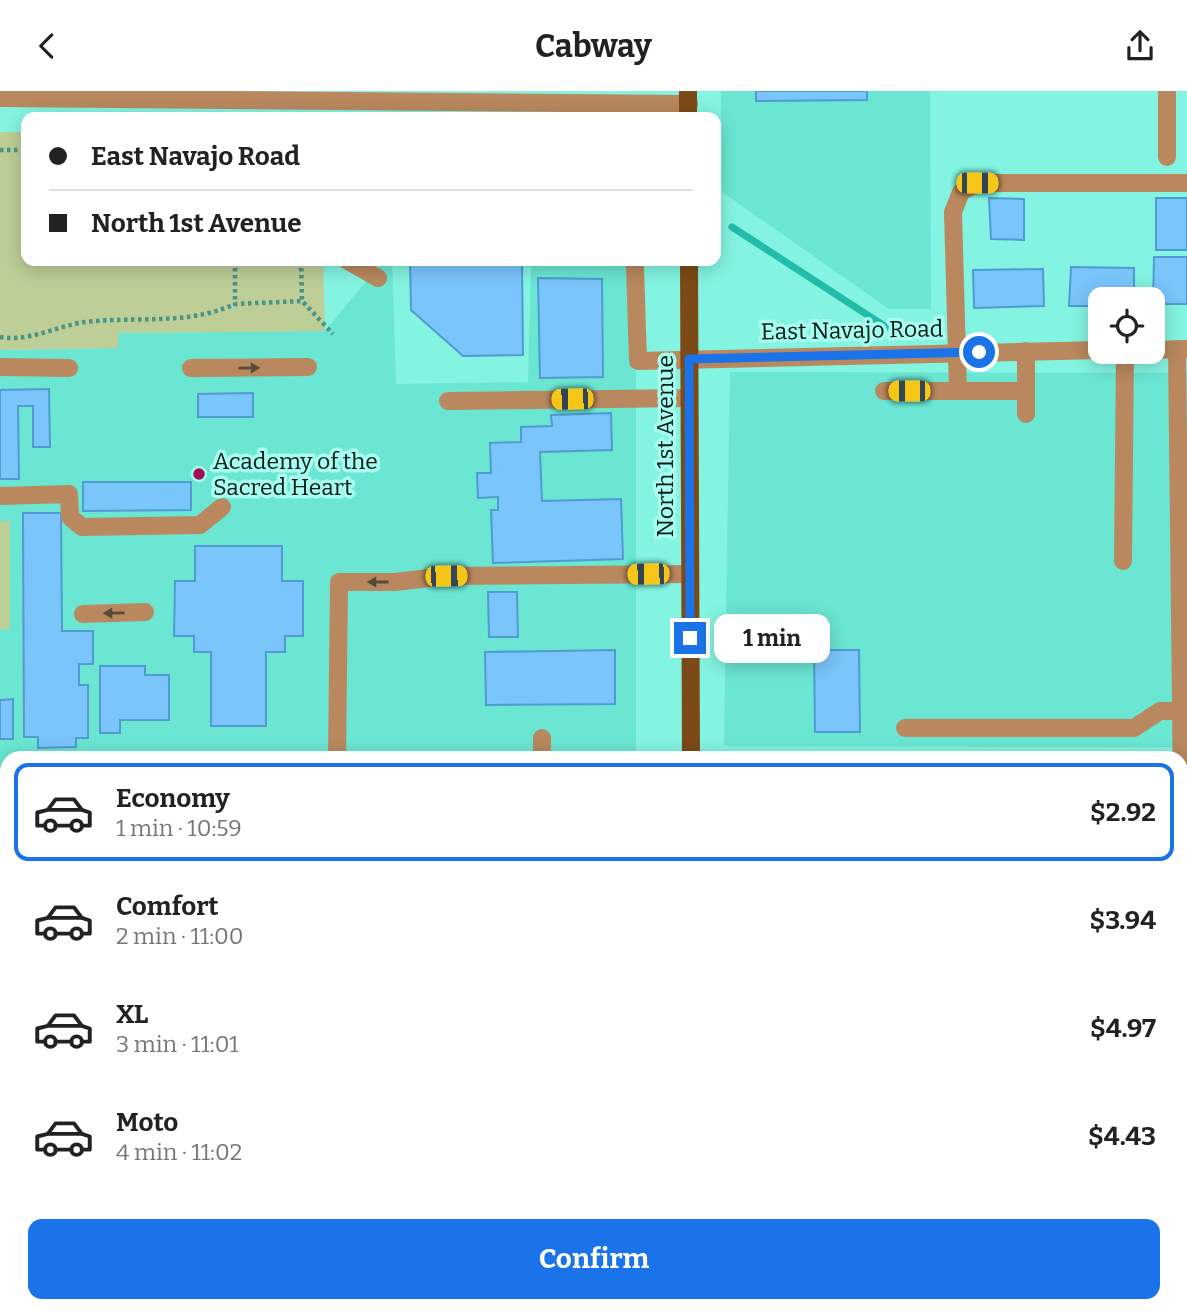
<!DOCTYPE html>
<meta charset="utf-8">
<style>
body{margin:0;font-family:Bitter,serif;background:#f6f6f6;color:#222;height:100vh;display:flex;flex-direction:column;font-size:26px;white-space:nowrap}
*{box-sizing:border-box;margin:0}
p{font-size:23px;color:#767676}
.icon{flex:none;width:38px;height:38px;fill:none;stroke:currentColor;stroke-width:2;stroke-linecap:round;stroke-linejoin:round}
.map{position:relative;flex:1;overflow:hidden}
.drawer{position:absolute;left:0px;top:660px;width:1188px;height:562px;display:flex;flex-direction:column;background:#fff;border-radius:21px 21px 0 0;box-shadow:0 4px 18px #0003}
.drawer>*{flex:none}
.hud{position:absolute;left:21px;top:21px;width:700px;height:154px;border-radius:14px;box-shadow:0 4px 18px #0003;display:grid;align-content:center;height:154px;padding:0 28px;background:#fff}
.controls{position:absolute;left:1088px;top:196px;display:grid;gap:14px}
.controls a{display:grid;place-items:center;width:77px;height:77px;border-radius:14px;background:#fff;box-shadow:0 4px 18px #0003;font-size:35px}
.end{position:absolute;width:32px;height:32px;margin:-16px;border:9px solid #1a73e8;background:#fff;box-shadow:0 0 0 4px #fff}
.from{border-radius:50%}
.bubble{position:absolute;height:49px;border-radius:14px;background:#fff;box-shadow:0 4px 18px #0003;font-size:23px;font-weight:700;line-height:49px;text-align:center}
.car{position:absolute;width:21px;height:42px;margin:-21px -10px;border-radius:9px;box-shadow:0 0 5px 2px #0007;background:linear-gradient(#f5c518 24%,#345 0 40%,#f5c518 0 76%,#345 0 86%,#f5c518 0)}
.hud b{display:flex;align-items:center;gap:24px;height:66px;font-size:26px}
.hud b+b{border-top:2px solid #e0e0e0}
.hud i{width:18px;height:18px;background:#222}
ul{padding:12px 0 0;list-style:none}
li{display:flex;align-items:center;gap:21px;height:98px;margin:0 14px 10px;padding:0 14px;border:4px solid transparent;border-radius:14px}
li div{flex:1}
li b{display:block;font-size:26px}
li em{font-style:normal;font-weight:700}
li.on{border-color:#1a73e8}
li>.icon{width:63px;height:63px;stroke-width:1.5}
.cta{display:flex;gap:14px;margin-top:auto;padding:14px 28px}
.cta a{flex:1;height:80px;border-radius:14px;background:#1a73e8;color:#fff;font-size:28px;font-weight:700;line-height:80px;text-align:center}
header{display:flex;justify-content:space-between;align-items:center;height:91px;padding:0 28px;background:#fff;font-size:32px;font-weight:700}
.map>svg:first-child{display:block}
</style>
<header><svg class="icon" aria-label="back" viewBox="0 0 24 24"><path d="M15 5l-7 7 7 7"/></svg>Cabway<svg class="icon" aria-label="share" viewBox="0 0 24 24"><path d="M12 15V3M7 8l5-5 5 5M5 13v7h14v-7"/></svg></header>
<div class="map">
<svg width="1187" height="1221" viewBox="0 0 1187 1221">
<rect width="100%" height="100%" fill="#83f4e1"/>
<g fill="#6ae6d2">
<polygon points="721,0 930,0 931,218 889,218 722,101"/>
<polygon points="383,170 392,170 396,293 528,291 531,170 636,170 636,667 7,667 7,686 0,686 0,259 117,257 118,242 325,240"/>
<polygon points="730,281 1187,282 1187,656 724,655"/>
</g>
<g fill="#bdce97">
<polygon points="0,41 26,41 26,170 323,170 325,240 118,242 118,257 0,259"/>
<rect x="0" y="430" width="10" height="108"/>
</g>
<g fill="none" stroke-linecap="round" stroke-linejoin="round">
<polyline stroke="#23bca9" stroke-width="7" points="732,136 886,236"/>
</g>
<g fill="#7ac5fc" stroke="#509bcf" stroke-width="2">
<polygon points="756,0 867,0 867,9 756,10"/>
<polygon points="989,107 1024,108 1024,149 991,148"/>
<rect x="1156" y="107" width="31" height="52"/>
<polygon points="1154,166 1187,166 1187,213 1153,213"/>
<polygon points="410,170 522,170 523,264 463,265 411,219"/>
<polygon points="1071,176 1134,177 1134,208 1101,208 1101,215 1069,215"/>
<polygon points="1043,178 1044,215 974,217 973,179"/>
<polygon points="538,187 602,188 603,286 540,287"/>
<polygon points="49,298 50,356 33,356 33,315 18,315 19,388 0,388 0,299"/>
<polygon points="253,302 253,326 198,326 198,303"/>
<polygon points="611,322 612,359 540,361 542,410 621,408 623,468 493,472 491,419 498,419 498,406 478,407 477,382 491,382 490,352 521,351 521,336 552,335 551,324"/>
<polygon points="83,391 191,391 191,419 83,420"/>
<polygon points="23,422 61,422 62,540 93,540 93,573 79,573 79,594 88,594 88,647 76,647 76,656 38,657 38,646 24,646"/>
<polygon points="195,455 282,455 282,490 303,490 303,545 285,545 285,561 266,561 266,635 211,635 211,561 194,561 194,545 174,545 175,490 195,490"/>
<polygon points="488,501 517,501 518,546 489,546"/>
<polygon points="615,559 615,613 486,614 485,561"/>
<polygon points="814,559 859,559 860,641 815,641"/>
<polygon points="100,575 145,575 145,584 169,584 169,629 120,629 120,642 100,642"/>
<polygon points="13,608 13,648 0,648 0,609"/>
<rect x="1181" y="808" width="6" height="166"/>
<rect x="0" y="845" width="7" height="65"/>
<rect x="0" y="967" width="6" height="44"/>
<rect x="1181" y="1135" width="6" height="49"/>
<polygon points="0,1167 7,1167 7,1214 14,1214 14,1221 0,1221"/>
<rect x="567" y="1214" width="67" height="2"/>
</g>
<g fill="none" stroke-linecap="round" stroke-linejoin="round">
<g stroke="#4a9387" stroke-width="4.5" stroke-dasharray="3.5 3.5" stroke-linecap="butt">
<polyline points="0,59 26,59"/>
<polyline points="235,170 235,213 302,210 333,243"/>
<polyline points="301,170 302,210"/>
<path d="M0,246C30,251 56,235 85,231C137,225 187,235 235,213"/>
</g>
<g stroke="#b9885e" stroke-width="18">
<polyline points="1167,0 1167,66"/>
<polyline points="0,7 689,13"/>
<polyline points="348,170 378,187"/>
<polyline points="635,176 638,270 1101,259"/>
<polyline points="1177,258 1182,704"/>
<polyline points="1153,259 1187,258"/>
<polyline points="1026,260 1026,300 958,300 953,121 961,101 977,92 1187,92"/>
<polyline points="0,276 69,277"/>
<polyline points="191,277 308,276"/>
<polyline points="884,300 958,300"/>
<polyline points="448,310 689,307"/>
<polyline points="1026,323 1026,300"/>
<polyline points="0,405 69,403 70,426 82,436 200,434 222,416"/>
<polyline points="1123,470 1125,261"/>
<polyline points="83,523 145,521"/>
<polyline points="905,637 1134,637 1160,620 1181,620"/>
<polyline points="337,667 339,491 395,491 446,485 690,483"/>
<polyline points="542,667 542,647"/>
<polyline points="1181,774 1187,774"/>
<polyline points="1181,1025 1187,1025"/>
<polyline points="1181,1065 1187,1065"/>
<polyline points="851,1214 851,1221"/>
</g>
<g stroke="#7c4a17" stroke-width="18">
<polyline points="688,26 688,0"/>
<polyline points="689,170 691,667"/>
<polyline points="1181,704 1187,704"/>
<polyline points="0,717 7,717"/>
<polyline points="694,1221 694,1214"/>
</g>
</g>
<defs><path id="oneway-solid" d="M-6-.8H1V-3.2L6.5 0L1 3.2V.8H-6Z" transform="scale(1.75)"/></defs>
<g fill="#554c37">
<use href="#oneway-solid" transform="translate(249 277) rotate(-1)"/>
<use href="#oneway-solid" transform="translate(378 491) rotate(180)"/>
<use href="#oneway-solid" transform="translate(114 522) rotate(179)"/>
</g>
<g fill="none" stroke-linecap="round" stroke-linejoin="round">
<polyline stroke="#1a73e8" stroke-width="9" points="690,547 689,268 979,261"/>
</g>
<circle fill="#a10e52" stroke="#a7fdee" stroke-width="2.5" cx="199" cy="383" r="7"/>
<g text-anchor="middle" dominant-baseline="central" stroke-width="7" stroke-linejoin="round" paint-order="stroke">
<g font-size="23" fill="#031b17" stroke="#a7fdee">
<text transform="translate(852 239) rotate(-1)">East Navajo Road</text>
<text transform="translate(665 355) rotate(-90)">North 1st Avenue</text>
</g>
<g font-size="23" fill="#031b17" stroke="#a7fdee" text-anchor="start">
<text x="213" y="370">Academy of the<tspan x="213" dy="26">Sacred Heart</tspan></text>
</g>
</g>
</svg>
<div class="controls">
<a><svg class="icon" aria-label="locate" viewBox="0 0 24 24"><circle cx="12" cy="12" r="6"/><path d="M12 2v4M12 18v4M2 12h4M18 12h4"/></svg></a>
</div>
<i class="end from" style="left:979px;top:261px"></i>
<i class="end" style="left:690px;top:547px"></i>
<div class="bubble" style="left:714px;top:523px;width:116px">1 min</div>
<i class="car" style="left:977px;top:92px;rotate:90deg"></i>
<i class="car" style="left:909px;top:300px;rotate:270deg"></i>
<i class="car" style="left:572px;top:308px;rotate:269deg"></i>
<i class="car" style="left:648px;top:483px;rotate:269deg"></i>
<i class="car" style="left:446px;top:485px;rotate:89deg"></i>
<div class="hud">
<b><i class="from"></i>East Navajo Road</b>
<b><i></i>North 1st Avenue</b>
</div>
<section class="drawer">
<ul>
<li class="on"><svg class="icon" aria-label="car" viewBox="0 0 24 24"><path d="M5 17H2v-5l4-1 3-4h7l3 4 3 1v5h-3M9 17h6M6 11h13"/><circle cx="7" cy="17" r="2"/><circle cx="17" cy="17" r="2"/></svg><div><b>Economy</b><p>1 min · 10:59</p></div><em>$2.92</em></li>
<li><svg class="icon" aria-label="car" viewBox="0 0 24 24"><path d="M5 17H2v-5l4-1 3-4h7l3 4 3 1v5h-3M9 17h6M6 11h13"/><circle cx="7" cy="17" r="2"/><circle cx="17" cy="17" r="2"/></svg><div><b>Comfort</b><p>2 min · 11:00</p></div><em>$3.94</em></li>
<li><svg class="icon" aria-label="car" viewBox="0 0 24 24"><path d="M5 17H2v-5l4-1 3-4h7l3 4 3 1v5h-3M9 17h6M6 11h13"/><circle cx="7" cy="17" r="2"/><circle cx="17" cy="17" r="2"/></svg><div><b>XL</b><p>3 min · 11:01</p></div><em>$4.97</em></li>
<li><svg class="icon" aria-label="car" viewBox="0 0 24 24"><path d="M5 17H2v-5l4-1 3-4h7l3 4 3 1v5h-3M9 17h6M6 11h13"/><circle cx="7" cy="17" r="2"/><circle cx="17" cy="17" r="2"/></svg><div><b>Moto</b><p>4 min · 11:02</p></div><em>$4.43</em></li>
</ul>
<div class="cta"><a>Confirm</a></div>
</section>
</div>
